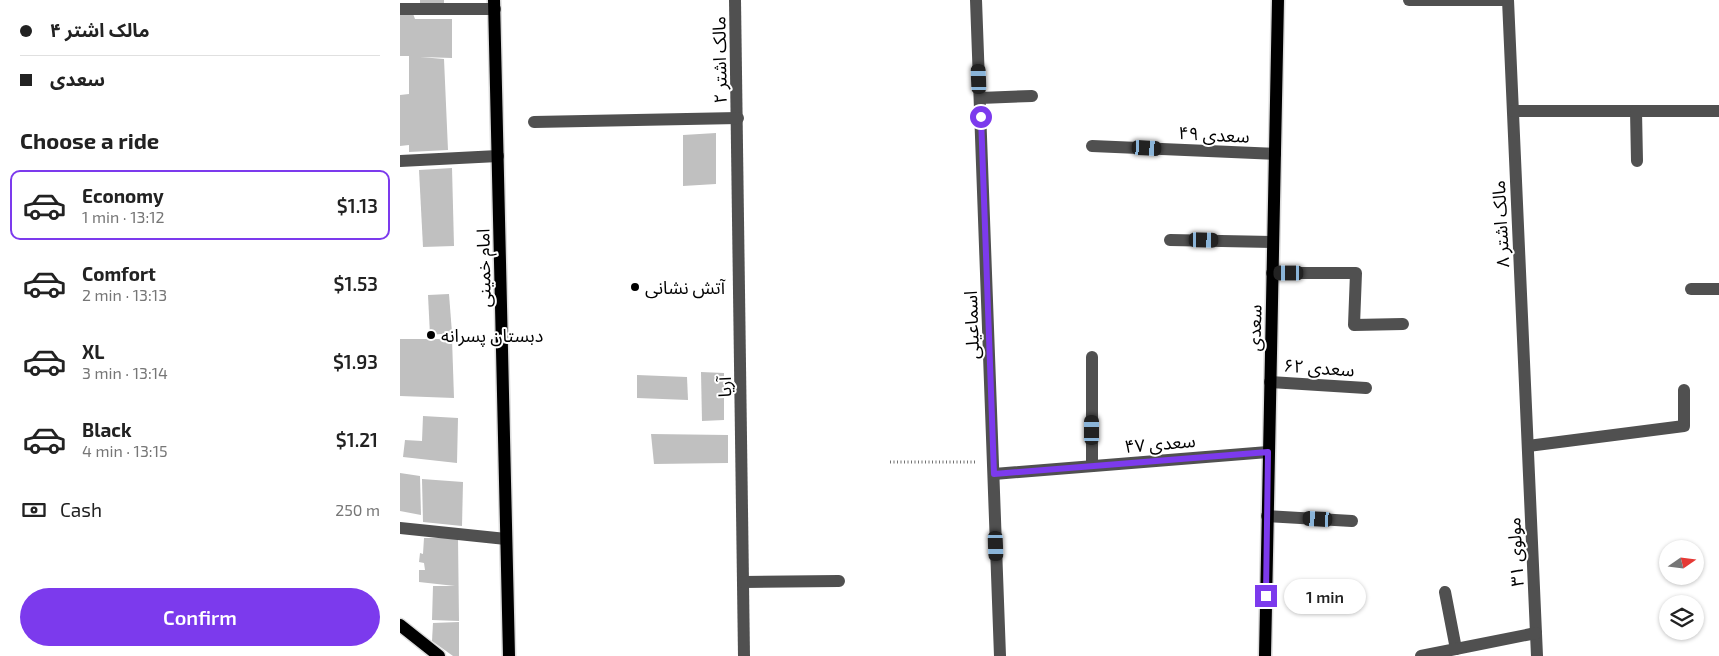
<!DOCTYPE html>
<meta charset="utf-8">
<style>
body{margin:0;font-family:"Exo 2","Noto Sans Arabic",sans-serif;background:#f6f6f6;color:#222;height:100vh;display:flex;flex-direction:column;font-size:19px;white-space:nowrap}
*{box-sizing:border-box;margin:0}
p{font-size:16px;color:#767676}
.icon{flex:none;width:28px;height:28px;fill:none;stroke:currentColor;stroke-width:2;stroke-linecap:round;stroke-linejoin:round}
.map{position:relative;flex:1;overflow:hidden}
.details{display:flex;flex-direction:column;background:#fff;width:400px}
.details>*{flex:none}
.hud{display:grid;align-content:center;height:110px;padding:0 20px;background:#fff}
.needle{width:32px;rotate:76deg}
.fabs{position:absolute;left:1259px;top:540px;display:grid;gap:10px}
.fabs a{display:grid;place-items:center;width:45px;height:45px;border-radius:50%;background:#fff;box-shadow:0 1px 4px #0004;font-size:25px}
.end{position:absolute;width:22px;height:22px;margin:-11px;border:6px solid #7c3aed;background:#fff;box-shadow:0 0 0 2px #fff}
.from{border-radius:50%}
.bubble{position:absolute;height:35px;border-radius:18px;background:#fff;box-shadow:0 1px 4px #0004;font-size:16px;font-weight:600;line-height:35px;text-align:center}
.car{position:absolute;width:15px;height:30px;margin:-15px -8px;border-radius:6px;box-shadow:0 0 4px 1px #0007;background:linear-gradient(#222 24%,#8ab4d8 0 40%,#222 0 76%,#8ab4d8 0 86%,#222 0)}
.hud b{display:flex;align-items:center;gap:18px;height:48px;font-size:19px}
.hud b+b{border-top:1px solid #e0e0e0}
.hud i{width:12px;height:12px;background:#222}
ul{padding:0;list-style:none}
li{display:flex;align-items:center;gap:15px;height:70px;margin:0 10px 8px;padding:0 10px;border:2px solid transparent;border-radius:10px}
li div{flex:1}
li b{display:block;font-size:19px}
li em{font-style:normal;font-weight:600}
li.active{border-color:#7c3aed}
li>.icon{width:45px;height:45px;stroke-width:1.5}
h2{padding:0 20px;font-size:22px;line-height:60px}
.pay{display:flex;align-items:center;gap:12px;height:55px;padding:0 20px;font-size:19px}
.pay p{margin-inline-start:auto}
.action{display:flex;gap:10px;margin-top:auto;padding:10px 20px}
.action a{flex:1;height:58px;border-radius:30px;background:#7c3aed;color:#fff;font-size:20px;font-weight:600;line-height:58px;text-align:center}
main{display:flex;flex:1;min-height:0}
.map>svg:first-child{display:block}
</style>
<main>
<section class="details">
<div class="hud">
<b><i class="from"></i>مالک اشتر ۴</b>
<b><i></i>سعدی</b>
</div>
<h2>Choose a ride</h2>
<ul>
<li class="active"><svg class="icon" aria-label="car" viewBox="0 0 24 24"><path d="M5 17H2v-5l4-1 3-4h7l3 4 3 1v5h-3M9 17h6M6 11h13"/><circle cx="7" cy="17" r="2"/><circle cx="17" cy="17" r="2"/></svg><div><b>Economy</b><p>1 min · 13:12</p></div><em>$1.13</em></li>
<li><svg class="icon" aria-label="car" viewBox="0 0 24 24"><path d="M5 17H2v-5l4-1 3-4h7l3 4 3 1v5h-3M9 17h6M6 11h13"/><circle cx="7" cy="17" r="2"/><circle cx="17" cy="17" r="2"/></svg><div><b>Comfort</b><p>2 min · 13:13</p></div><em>$1.53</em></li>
<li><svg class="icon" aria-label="car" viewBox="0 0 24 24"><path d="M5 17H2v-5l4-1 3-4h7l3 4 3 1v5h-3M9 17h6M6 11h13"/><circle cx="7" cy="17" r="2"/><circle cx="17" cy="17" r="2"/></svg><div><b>XL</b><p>3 min · 13:14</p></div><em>$1.93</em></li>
<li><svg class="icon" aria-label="car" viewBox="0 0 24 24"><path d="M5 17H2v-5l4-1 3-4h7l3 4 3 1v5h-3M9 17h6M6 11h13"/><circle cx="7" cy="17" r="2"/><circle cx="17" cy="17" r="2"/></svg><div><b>Black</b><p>4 min · 13:15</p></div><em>$1.21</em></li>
</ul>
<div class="pay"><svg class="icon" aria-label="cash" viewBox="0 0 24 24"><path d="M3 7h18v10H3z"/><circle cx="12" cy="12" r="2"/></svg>Cash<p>250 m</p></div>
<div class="action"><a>Confirm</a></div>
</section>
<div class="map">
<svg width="1319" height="656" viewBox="0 0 1319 656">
<rect width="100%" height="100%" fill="#fff"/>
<g fill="#c0c0c0">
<polygon points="20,0 44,0 44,3 20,5"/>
<polygon points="12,11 15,19 52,19 52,58 20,57 44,59 48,150 9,152 9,145 0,146 0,95 9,94 9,56 0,56 0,12"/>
<polygon points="316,133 316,184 283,186 283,135"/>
<polygon points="52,168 54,246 23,247 19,170"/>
<polygon points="49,294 52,333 30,335 28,295"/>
<polygon points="0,339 52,339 54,398 0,396"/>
<polygon points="301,372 324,373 324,420 302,421"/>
<polygon points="237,375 287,377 288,400 237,398"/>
<polygon points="23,416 58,418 57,463 3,457 5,440 22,441"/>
<polygon points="251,434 328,435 328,463 254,464"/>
<polygon points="0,473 20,476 21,515 0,511"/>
<polygon points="22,479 63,482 62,526 23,522"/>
<polygon points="24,538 58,538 59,621 32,620 33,586 55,586 19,582 19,570 25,570 24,563 19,562 20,553 23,554"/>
<polygon points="59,622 59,656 53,656 32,641 33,623"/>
</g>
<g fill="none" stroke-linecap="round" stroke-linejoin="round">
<g stroke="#dbdbdb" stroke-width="15">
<g id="major">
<polyline points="94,0 109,656"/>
<polyline points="0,625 39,656"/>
<polyline points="865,656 878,0"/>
</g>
</g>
<polyline stroke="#727272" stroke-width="3" stroke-dasharray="1 2.5" stroke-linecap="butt" points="490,462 576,462"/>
<g stroke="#505050" stroke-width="12">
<polyline points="335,0 344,656"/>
<polyline points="576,0 600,656"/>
<polyline points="1009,0 1108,0"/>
<polyline points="1108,0 1137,656"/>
<polyline points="0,9 95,9"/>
<polyline points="580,98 632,96"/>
<polyline points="1113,111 1319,111"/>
<polyline points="1236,111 1237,161"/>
<polyline points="134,122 338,118"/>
<polyline points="692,146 875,154"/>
<polyline points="0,161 98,156"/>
<polyline points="770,240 873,242"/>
<polyline points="872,273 956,273 954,325 1003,324"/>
<polyline points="1291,289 1319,289"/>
<polyline points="870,382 966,388"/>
<polyline points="1128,446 1284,426 1284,390"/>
<polyline points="692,466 692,357"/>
<polyline points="594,474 868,452"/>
<polyline points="867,516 952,521"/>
<polyline points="0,528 106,539"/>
<polyline points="343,582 439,581"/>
<polyline points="1045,592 1056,649"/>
<polyline points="1021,656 1136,633"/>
</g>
<use href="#major" stroke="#000" stroke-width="12"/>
</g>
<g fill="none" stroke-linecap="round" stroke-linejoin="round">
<polyline stroke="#7c3aed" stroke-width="6" points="581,117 594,474 868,452 866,596"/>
</g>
<g fill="#000" stroke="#fff" stroke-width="2">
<circle cx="235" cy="287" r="5"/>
<circle cx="31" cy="335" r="5"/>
</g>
<g text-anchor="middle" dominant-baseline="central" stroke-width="4" stroke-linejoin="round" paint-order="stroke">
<g font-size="18" fill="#000" stroke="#fff">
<text transform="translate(319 60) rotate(-91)">مالک اشتر ۲</text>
<text transform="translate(814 134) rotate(3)">سعدی ۴۹</text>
<text transform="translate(1100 224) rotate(-93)">مالک اشتر ۸</text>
<text transform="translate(83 268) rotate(-91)">امام خمینی</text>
<text transform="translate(571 325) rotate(-92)">اسماعیلی</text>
<text transform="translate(854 328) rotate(-89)">سعدی</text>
<text transform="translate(919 367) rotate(4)">سعدی ۶۲</text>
<text transform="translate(324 387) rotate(-91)">آریا</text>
<text transform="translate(760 443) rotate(-5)">سعدی ۴۷</text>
<text transform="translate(1115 552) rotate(-93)">مولوی ۳۱</text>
</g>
<g font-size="18" fill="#000" stroke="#fff" text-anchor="start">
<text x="245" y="287">آتش نشانی</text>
<text x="41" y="335">دبستان پسرانه</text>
</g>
</g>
</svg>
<div class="fabs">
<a><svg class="needle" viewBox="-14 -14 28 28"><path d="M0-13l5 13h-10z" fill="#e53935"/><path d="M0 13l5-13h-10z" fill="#767676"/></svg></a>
<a><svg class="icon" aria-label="layers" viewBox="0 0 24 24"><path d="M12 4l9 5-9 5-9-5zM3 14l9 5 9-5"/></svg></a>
</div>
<i class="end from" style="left:581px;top:117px"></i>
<i class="end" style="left:866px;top:596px"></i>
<div class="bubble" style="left:884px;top:579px;width:82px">1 min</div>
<i class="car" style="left:579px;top:79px;rotate:358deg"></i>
<i class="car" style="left:747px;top:148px;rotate:93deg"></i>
<i class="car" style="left:804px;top:240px;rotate:91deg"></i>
<i class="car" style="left:889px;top:273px;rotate:270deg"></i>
<i class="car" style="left:692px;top:430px;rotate:0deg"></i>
<i class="car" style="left:918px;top:519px;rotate:273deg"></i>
<i class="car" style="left:596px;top:546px;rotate:178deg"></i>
</div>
</main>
